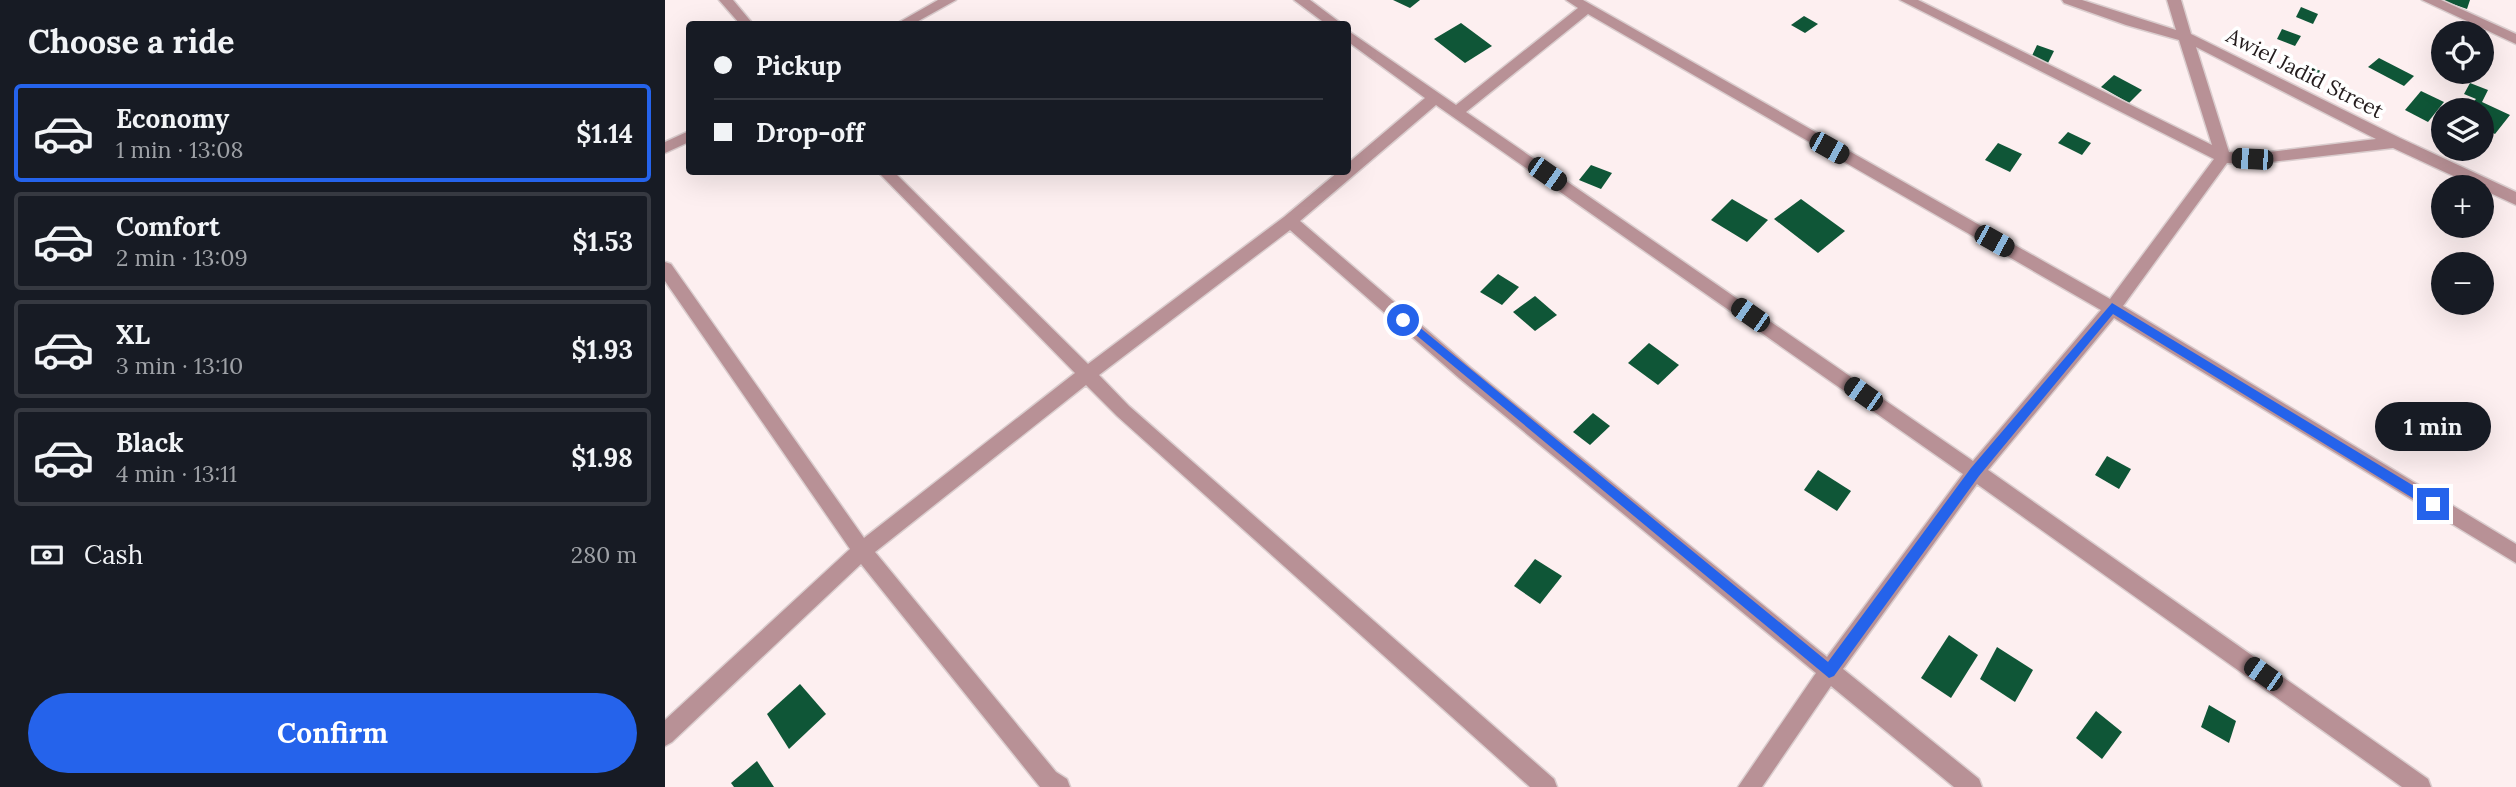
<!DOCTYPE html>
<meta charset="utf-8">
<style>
body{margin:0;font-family:Lora,serif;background:#242831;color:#f1f3f6;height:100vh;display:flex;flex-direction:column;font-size:26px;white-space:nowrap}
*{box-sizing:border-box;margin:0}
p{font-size:23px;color:#9ea1a6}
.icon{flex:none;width:38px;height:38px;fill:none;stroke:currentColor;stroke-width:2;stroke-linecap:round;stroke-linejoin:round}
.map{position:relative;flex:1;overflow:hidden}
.drawer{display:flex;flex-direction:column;background:#171b24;width:665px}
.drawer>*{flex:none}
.guide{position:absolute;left:21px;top:21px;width:665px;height:154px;border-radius:7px;box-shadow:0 7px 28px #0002;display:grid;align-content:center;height:154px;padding:0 28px;background:#171b24}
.fabs{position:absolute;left:1766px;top:21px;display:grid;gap:14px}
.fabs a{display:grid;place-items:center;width:63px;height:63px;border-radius:50%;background:#171b24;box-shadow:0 7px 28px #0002;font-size:35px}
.end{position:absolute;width:32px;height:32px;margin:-16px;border:9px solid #2563eb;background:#fff;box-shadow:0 0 0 4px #fff}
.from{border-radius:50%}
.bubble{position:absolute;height:49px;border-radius:24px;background:#171b24;box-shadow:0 7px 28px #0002;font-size:23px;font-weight:700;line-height:49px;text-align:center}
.car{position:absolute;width:21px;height:42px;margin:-21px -10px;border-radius:9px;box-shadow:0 0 5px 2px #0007;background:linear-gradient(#222 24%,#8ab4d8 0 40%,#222 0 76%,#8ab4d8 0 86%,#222 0)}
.guide b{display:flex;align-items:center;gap:24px;height:66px;font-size:26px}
.guide b+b{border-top:2px solid #363941}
.guide i{width:18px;height:18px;background:#f1f3f6}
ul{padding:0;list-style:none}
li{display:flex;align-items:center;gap:21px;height:98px;margin:0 14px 10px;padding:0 14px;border:4px solid #363941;border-radius:7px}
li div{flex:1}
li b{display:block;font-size:26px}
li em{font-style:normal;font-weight:700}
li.selected{border-color:#2563eb}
li>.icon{width:63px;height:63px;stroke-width:1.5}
h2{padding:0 28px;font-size:32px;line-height:84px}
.pay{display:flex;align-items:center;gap:18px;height:77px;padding:0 28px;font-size:26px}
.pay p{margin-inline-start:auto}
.cta{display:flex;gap:14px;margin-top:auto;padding:14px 28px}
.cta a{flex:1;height:80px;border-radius:42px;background:#2563eb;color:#fff;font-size:28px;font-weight:700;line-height:80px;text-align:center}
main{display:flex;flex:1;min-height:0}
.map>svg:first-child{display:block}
</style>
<main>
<section class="drawer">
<h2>Choose a ride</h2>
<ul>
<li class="selected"><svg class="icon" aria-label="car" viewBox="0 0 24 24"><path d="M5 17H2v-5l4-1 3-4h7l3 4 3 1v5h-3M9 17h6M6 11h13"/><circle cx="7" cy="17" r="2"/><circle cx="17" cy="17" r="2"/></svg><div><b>Economy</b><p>1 min · 13:08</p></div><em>$1.14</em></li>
<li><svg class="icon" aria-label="car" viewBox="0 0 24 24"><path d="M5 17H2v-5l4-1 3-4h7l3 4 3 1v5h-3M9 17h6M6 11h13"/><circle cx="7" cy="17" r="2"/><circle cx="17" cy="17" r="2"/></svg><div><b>Comfort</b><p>2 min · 13:09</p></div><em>$1.53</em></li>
<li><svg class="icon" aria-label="car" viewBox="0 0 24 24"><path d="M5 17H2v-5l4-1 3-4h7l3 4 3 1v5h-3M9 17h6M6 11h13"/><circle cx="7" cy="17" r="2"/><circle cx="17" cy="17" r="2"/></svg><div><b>XL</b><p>3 min · 13:10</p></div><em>$1.93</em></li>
<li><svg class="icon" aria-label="car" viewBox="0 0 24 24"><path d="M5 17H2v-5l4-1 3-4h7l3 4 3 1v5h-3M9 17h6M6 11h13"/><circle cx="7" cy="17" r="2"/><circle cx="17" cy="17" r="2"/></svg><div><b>Black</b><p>4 min · 13:11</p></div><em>$1.98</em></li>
</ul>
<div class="pay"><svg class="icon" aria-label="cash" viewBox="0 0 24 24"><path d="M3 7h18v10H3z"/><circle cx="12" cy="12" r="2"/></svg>Cash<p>280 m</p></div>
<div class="cta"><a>Confirm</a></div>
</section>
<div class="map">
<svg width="1851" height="787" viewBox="0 0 1851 787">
<rect width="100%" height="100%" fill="#fdeff0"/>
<g fill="#0f5637">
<polygon points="728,0 755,0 745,8"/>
<polygon points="1776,0 1805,0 1802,9"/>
<polygon points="1636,7 1653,14 1648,24 1631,17"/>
<polygon points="1139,16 1153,24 1140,33 1126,25"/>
<polygon points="796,23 827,46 800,63 769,39"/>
<polygon points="1617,29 1636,36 1630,46 1612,39"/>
<polygon points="1372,45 1389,51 1382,65 1365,60"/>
<polygon points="1714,58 1749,76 1739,86 1703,67"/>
<polygon points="1641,66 1656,71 1653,80 1638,75"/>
<polygon points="1449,75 1477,90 1464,103 1436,87"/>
<polygon points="1805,83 1823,90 1817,102 1845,115 1830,134 1816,127 1816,110 1801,110 1811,99 1799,94"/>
<polygon points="1756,91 1779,102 1763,122 1740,110"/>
<polygon points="1403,132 1426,143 1417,155 1393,143"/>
<polygon points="1333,143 1357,154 1345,172 1320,160"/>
<polygon points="926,165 947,173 936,189 914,180"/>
<polygon points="1067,199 1103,220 1082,242 1046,220"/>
<polygon points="1136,199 1180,231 1153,253 1109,219"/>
<polygon points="833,274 854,287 837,305 815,292"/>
<polygon points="870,296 892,315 870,331 848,312"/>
<polygon points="984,343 1014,365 993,385 963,363"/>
<polygon points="928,413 945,426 925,445 908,432"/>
<polygon points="1442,456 1466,469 1454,489 1430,475"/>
<polygon points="1153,470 1186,491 1172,511 1139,490"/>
<polygon points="870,559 897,576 875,604 849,586"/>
<polygon points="1284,635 1313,655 1286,698 1256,678"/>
<polygon points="1332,647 1368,670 1350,702 1315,679"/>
<polygon points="135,684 161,714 124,749 102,714"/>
<polygon points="1544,705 1571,721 1564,743 1536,727"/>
<polygon points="1431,711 1457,732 1437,759 1411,738"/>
<polygon points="92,761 109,787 69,787 66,783"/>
</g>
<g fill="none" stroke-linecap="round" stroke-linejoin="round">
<g stroke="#dacdce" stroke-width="3">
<g id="minor">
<polygon points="54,0 68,0 88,24 75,24"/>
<polygon points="273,0 291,0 248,24 231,24"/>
<polygon points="629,0 645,0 677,24 661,24"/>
<path d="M901,0H918L1445,299L1549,159L1235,0H1253L1547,145L1514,40L1461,25L1399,3L1397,0H1417L1511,30L1502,0H1516L1526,34L1735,138L1851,192V205L1728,148L1588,164L1562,163L1458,306L1851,544V563L1449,318L1323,470L1763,779L1766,787H1737L1312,484L1178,669L1314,779L1317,787H1289L1166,686L1097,787H1073L1151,673L794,378L625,230L434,375L464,406L889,779L892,787H865L452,416L421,385L210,552L391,772L402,779L405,787H375L196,564L7,742L0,746V720L185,549L0,281V262L6,264L199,538L410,373L213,172H229L423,364L619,217L673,172H682V164L760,98L682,41V30L791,105L913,8ZM923,14L1436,310L1308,461L801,112ZM1531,47L1711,139L1588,154L1564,152ZM771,105L1298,474L1162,657L806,368L635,221Z"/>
<polygon points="1757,0 1776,0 1851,34 1851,44"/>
<polygon points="24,131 24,142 0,153 0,142"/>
</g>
</g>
<use href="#minor" fill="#b89196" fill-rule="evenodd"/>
</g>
<polygon fill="#2563eb" points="1447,303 1772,500 1772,508 1764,508 1448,314 1314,476 1169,676 1164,678 733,320 738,316 742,317 1163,662 1306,468"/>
<g text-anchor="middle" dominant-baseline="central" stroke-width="7" stroke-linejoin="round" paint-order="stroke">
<g font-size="21" fill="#231b1c" stroke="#fff">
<text transform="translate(1640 73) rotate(27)">Awiel Jadid Street</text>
</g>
</g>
</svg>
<div class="fabs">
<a><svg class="icon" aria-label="locate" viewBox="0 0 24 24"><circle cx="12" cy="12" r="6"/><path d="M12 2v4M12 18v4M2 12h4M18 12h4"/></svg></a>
<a><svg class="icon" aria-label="layers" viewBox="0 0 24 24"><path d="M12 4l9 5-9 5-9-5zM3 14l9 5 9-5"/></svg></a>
<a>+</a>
<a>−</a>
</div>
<i class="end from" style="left:738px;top:320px"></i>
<i class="end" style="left:1768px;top:504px"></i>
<div class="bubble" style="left:1710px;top:402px;width:116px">1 min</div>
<i class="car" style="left:1164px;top:148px;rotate:119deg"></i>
<i class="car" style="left:1587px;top:159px;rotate:273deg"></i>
<i class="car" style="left:882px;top:174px;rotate:125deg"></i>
<i class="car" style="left:1329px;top:241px;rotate:119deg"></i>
<i class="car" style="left:1085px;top:315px;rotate:305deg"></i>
<i class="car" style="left:1198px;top:394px;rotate:305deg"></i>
<i class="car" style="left:1598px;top:674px;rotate:305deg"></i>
<div class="guide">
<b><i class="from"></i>Pickup</b>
<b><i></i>Drop-off</b>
</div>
</div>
</main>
